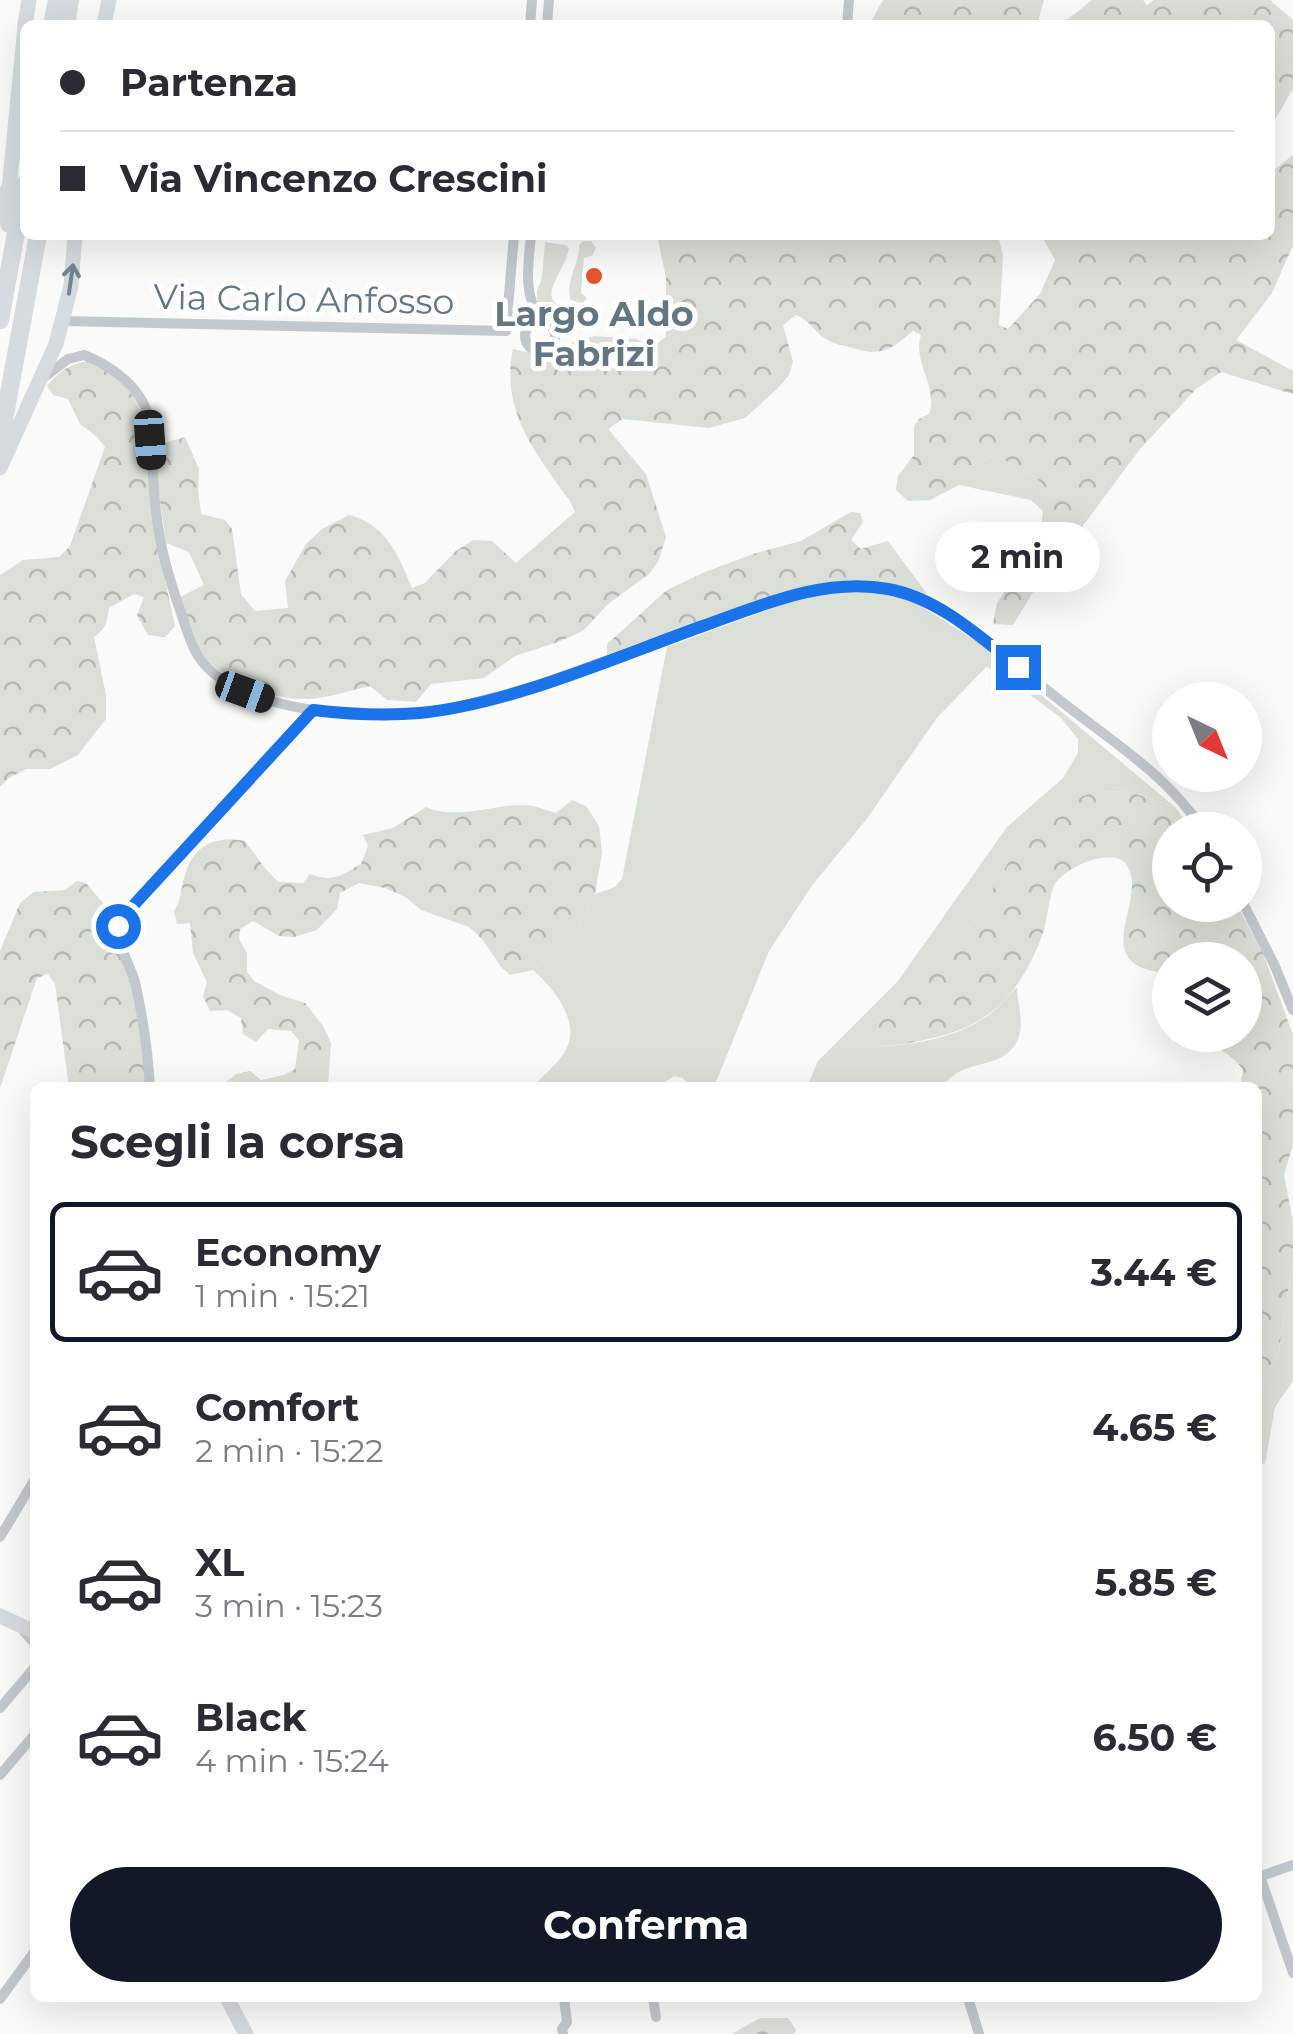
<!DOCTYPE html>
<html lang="it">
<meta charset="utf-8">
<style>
body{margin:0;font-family:Montserrat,sans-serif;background:#f2f2f3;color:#2b2b33;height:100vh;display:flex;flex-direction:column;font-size:38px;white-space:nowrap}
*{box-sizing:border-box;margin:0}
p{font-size:32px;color:#7c7c81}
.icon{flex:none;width:55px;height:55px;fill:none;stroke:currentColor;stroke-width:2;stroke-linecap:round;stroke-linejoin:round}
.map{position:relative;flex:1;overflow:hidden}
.side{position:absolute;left:30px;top:1082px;width:1232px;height:920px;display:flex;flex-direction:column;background:#fff;border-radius:15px;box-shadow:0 10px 40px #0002}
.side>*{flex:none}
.hud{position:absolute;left:20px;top:20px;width:1255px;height:220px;border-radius:15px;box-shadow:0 10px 40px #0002;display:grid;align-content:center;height:220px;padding:0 40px;background:#fff}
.needle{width:65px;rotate:137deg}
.buttons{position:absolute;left:1152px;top:682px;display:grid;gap:20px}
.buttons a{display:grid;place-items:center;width:110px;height:110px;border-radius:50%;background:#fff;box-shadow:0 10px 40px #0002;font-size:50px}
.end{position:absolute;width:45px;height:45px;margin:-22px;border:12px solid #1a73e8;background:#fff;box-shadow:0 0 0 5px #fff}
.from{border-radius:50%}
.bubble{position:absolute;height:70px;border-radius:35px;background:#fff;box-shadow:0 10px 40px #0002;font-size:32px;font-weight:700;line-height:70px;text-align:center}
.car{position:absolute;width:30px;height:60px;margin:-30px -15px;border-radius:12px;box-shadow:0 0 8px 2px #0007;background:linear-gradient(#222 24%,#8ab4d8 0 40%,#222 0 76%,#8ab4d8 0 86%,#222 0)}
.hud b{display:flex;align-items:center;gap:35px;height:95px;font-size:38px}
.hud b+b{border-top:2px solid #e1e1e2}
.hud i{width:25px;height:25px;background:#2b2b33}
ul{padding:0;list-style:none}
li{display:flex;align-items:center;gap:30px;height:140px;margin:0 20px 15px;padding:0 20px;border:5px solid transparent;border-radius:15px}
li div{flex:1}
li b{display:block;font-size:38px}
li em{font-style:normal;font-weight:700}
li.current{border-color:#111827}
li>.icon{width:90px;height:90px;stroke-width:1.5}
h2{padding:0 40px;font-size:45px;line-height:120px}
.cta{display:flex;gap:20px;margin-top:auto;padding:20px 40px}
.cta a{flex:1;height:115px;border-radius:60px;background:#111827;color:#fff;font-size:40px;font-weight:700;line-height:115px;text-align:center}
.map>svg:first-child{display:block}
</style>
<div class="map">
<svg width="1293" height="2034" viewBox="0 0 1293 2034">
<defs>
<pattern id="forest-crowns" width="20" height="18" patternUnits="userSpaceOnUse" patternTransform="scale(2.5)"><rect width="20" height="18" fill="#dadfd7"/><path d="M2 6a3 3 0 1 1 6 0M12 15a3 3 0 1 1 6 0" fill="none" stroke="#b4b9b4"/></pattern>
</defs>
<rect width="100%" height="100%" fill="#fafaf8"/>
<g fill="#dadfd7">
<path d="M583,241H591L596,248L592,256L584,258L581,293L587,298L582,303L571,300C564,282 580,264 579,245Z"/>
<path d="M545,242L565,245L569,248C563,279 525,304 584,313L586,319L581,326L560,328L546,316L537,301V291L542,278Z"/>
<polygon points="994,455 1036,477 1051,495 1043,511 1031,500 959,485 971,466"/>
<path d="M865,591L892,594L918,604L979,643L1175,807L1130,792L1098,791L974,921L947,956L878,1021L877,1046C915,1046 957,1037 989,1015C999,1007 1008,996 1017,987C1017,1002 1024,1021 1019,1036C1010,1065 980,1061 959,1072C952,1075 946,1083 940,1087H807L818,1061L898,981L1007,827L1063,778L1078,753V739L1061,718L1001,673L986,667L936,719L866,820L813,884L769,951L714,1087H690L683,1078L674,1076L658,1087L531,1088C545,1074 567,1057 570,1038C574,1014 550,984 533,970L574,937L595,894L615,887L622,879L667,647L795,600L827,592Z"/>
<polygon points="1293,1258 1293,1381 1275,1407 1265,1464 1258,1462 1258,1389 1279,1350"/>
</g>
<g fill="url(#forest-crowns)">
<polygon points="883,0 1044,0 1037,25 1068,19 1092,0 1143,0 1147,5 1154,0 1270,0 1293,20 1293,89 1270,128 1270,25 869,25"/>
<path d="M1293,155V245L1272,293L1236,340L1293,371V394L1221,372L1196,389L1140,449L1076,535L1059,550L1013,625L993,624L997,603L1040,537L1043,511L1051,495L1036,477L994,455L971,466L959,485L930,500L908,501L896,490L898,476L914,455V426L919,419L929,414C939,388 912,362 921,335L913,331C890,351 880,357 849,347C842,345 832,343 826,339C814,332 810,320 796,315L783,325L793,362L789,375L777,389L745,418L709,428L623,419L608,429L646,474L666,537L658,562L649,574L608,604L583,631L558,642L515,656L484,678L431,684L416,702L387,700L370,686C351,690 329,698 309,699C272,701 211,678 194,642C188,628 185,612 180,597L204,585L189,552L166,543L155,465L158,445L185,437L199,469L198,490L201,514L225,520L232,529L241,594L255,611L288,608L285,581L306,544L322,529L349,515C386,525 398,554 412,588L425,583L456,551L473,540L492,541L516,563L575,512L570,501C536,454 500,411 513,349L543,356L577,340L595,336L636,339L654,345L666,337V278L657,235H998L1003,256L999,325L1008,329L1040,294L1055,260L1041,235H1270V173Z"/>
<path d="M91,361C113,374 132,388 141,412L159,553L175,626L165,637L148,635L137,615L144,597L134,594L109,608C107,622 106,629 94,637L106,696V719L78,755L50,769H26L9,778L0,787V575L23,560L59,557L70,546L105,447L96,436L80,424L68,399L53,395L47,386C60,371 70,363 91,361Z"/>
<polygon points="851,512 860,513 863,522 851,540 861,549 888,541 927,594 920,595 885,583 859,581 820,585 614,654 607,655 607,644 667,590 705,572 753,554 801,541"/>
<path d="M1098,791L1130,792L1175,807L1192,830H1170V905H1237L1263,953L1293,1035V1144L1284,1175L1293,1222V1258L1279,1350L1258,1389V1088L1240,1087L1243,1070C1233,1054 1215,1049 1204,1035H1245V960H1170V974C1161,972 1149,971 1140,967C1101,948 1145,897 1128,867C1125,862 1123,860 1117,858C1097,854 1066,868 1055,884C1048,896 1048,921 1042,936C1021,990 994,1023 937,1037C916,1042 898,1046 876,1046L878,1021L947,956L974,921L1020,843L1069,801Z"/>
<path d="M572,800L586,806L599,826L602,853L595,894L574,937L533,970L510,975L502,968L482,939L469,927L421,910L407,898L385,888L359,883L340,893L337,909L317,930L294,937L279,936L253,921L240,929L239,939L247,953V972L254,981L280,995L305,1003L323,1026L331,1043L328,1085L327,1088L220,1087L236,1074L250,1071L261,1080L284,1075L295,1069L299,1040L291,1031L268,1029L256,1042L243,1034L241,1018L227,1010L210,1011L203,996L207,982L193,953L190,923L177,924L174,911C183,897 180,887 186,872C195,843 218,836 245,841L264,867L278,882L303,883L310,874C334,883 341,875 361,864L368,846L363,835L393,828L426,807C459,822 500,801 532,806C540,807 548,811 556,813Z"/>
<polygon points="77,881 86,883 114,916 112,930 135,990 148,1087 69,1087 55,984 48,974 37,978 0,1088 0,951 20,903 34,892 65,890"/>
<polygon points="760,2018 788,2018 796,2030 794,2034 732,2034"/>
</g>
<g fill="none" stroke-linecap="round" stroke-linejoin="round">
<g stroke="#c3c8cc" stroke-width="10">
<polyline points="530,25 532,0"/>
<polyline points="547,25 549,0"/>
<polyline points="847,25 849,0"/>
<path d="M531,235C528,268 523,291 540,321"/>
<circle cx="540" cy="336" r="15"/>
<polyline points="63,321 506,331 514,235"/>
<path d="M43,378L68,359L84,355C112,366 141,387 149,418C153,456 152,495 159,532C163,560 172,587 181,613C186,628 190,643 198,656C234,712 366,721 427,712C464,707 501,696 538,685C586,668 633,651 681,634C753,608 839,566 915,597C966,617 1014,664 1057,698C1107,738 1168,775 1203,830"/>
<polyline points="1244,905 1274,964 1293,1010"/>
<path d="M150,1088C148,1052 143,1017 135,982C129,962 114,941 121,920L313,710"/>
<polyline points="0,1537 35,1479"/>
<polyline points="21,1628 35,1644"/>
<polyline points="0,1708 35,1667"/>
<polyline points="0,1775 35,1734"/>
<polyline points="1260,1876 1293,1973"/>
<polyline points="1258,1877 1293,1865"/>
<polyline points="653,1998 656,2017"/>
<polyline points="968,1998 979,2034"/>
<polyline points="0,1999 35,1951"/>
<polyline points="563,2034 562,2029 567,2022 564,1998"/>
</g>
<g stroke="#d6dbdf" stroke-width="15">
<polyline points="25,25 29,0"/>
<polyline points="104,25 109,0"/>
<polyline points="9,189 25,27"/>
<polyline points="0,468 56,344 71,286 75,235"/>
<polyline points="0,1616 35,1632"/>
<polyline points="227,1998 246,2034"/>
</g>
<g stroke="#d6dbdf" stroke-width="18">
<polyline points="52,25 57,0"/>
<polyline points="66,25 70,0"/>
<polyline points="9,189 9,224"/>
<polyline points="0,320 25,184"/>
<polyline points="0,442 38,235"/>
</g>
</g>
<defs><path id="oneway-shaft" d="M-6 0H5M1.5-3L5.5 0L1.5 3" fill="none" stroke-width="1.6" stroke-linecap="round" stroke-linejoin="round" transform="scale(2.5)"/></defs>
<use stroke="#768591" href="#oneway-shaft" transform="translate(71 279) rotate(-82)"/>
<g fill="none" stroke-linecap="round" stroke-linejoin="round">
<path stroke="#1a73e8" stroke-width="12" d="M118,926L120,920L313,710C347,714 385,716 420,713C511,704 616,657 703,626C762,605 825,577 888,589C938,598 979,636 1018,667"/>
</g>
<circle fill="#e4572e" stroke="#fff" stroke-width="4" cx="594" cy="276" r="10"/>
<g text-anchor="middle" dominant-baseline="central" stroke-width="10" stroke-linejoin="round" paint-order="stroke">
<g font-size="35" fill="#657683" stroke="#fff">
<text transform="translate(304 299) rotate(1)">Via Carlo Anfosso</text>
</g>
<g font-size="35" font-weight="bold" fill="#657683" stroke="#fff">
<text x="594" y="313">Largo Aldo<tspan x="594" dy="40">Fabrizi</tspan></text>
</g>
</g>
</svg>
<div class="buttons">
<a><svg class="needle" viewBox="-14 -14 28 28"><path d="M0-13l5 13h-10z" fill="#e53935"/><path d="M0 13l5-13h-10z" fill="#7c7c81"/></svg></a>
<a><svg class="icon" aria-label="locate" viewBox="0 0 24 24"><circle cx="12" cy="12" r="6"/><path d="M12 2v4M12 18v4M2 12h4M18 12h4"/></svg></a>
<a><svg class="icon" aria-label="layers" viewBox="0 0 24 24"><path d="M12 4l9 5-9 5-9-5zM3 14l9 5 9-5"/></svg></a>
</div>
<i class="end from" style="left:118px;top:926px"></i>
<i class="end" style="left:1018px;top:667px"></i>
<div class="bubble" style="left:935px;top:522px;width:165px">2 min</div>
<i class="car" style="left:150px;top:440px;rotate:176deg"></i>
<i class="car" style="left:245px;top:692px;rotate:110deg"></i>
<div class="hud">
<b><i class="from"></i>Partenza</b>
<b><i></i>Via Vincenzo Crescini</b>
</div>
<section class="side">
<h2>Scegli la corsa</h2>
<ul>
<li class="current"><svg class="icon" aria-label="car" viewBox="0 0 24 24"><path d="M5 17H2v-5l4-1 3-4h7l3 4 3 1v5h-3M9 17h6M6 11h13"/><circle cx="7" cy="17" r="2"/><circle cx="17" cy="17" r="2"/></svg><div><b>Economy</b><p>1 min · 15:21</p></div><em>3.44 €</em></li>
<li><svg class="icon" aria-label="car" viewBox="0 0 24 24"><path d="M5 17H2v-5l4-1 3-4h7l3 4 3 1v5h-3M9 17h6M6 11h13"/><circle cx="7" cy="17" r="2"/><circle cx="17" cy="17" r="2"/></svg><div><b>Comfort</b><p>2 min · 15:22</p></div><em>4.65 €</em></li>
<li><svg class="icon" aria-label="car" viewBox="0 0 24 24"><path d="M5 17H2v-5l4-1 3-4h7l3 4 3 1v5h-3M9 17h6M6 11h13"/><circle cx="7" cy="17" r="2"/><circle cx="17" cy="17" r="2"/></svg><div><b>XL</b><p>3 min · 15:23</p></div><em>5.85 €</em></li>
<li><svg class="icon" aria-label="car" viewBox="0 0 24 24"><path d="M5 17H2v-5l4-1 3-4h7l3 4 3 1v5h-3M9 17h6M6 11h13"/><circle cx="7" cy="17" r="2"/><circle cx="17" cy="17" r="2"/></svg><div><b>Black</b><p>4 min · 15:24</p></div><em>6.50 €</em></li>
</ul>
<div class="cta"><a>Conferma</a></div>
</section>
</div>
